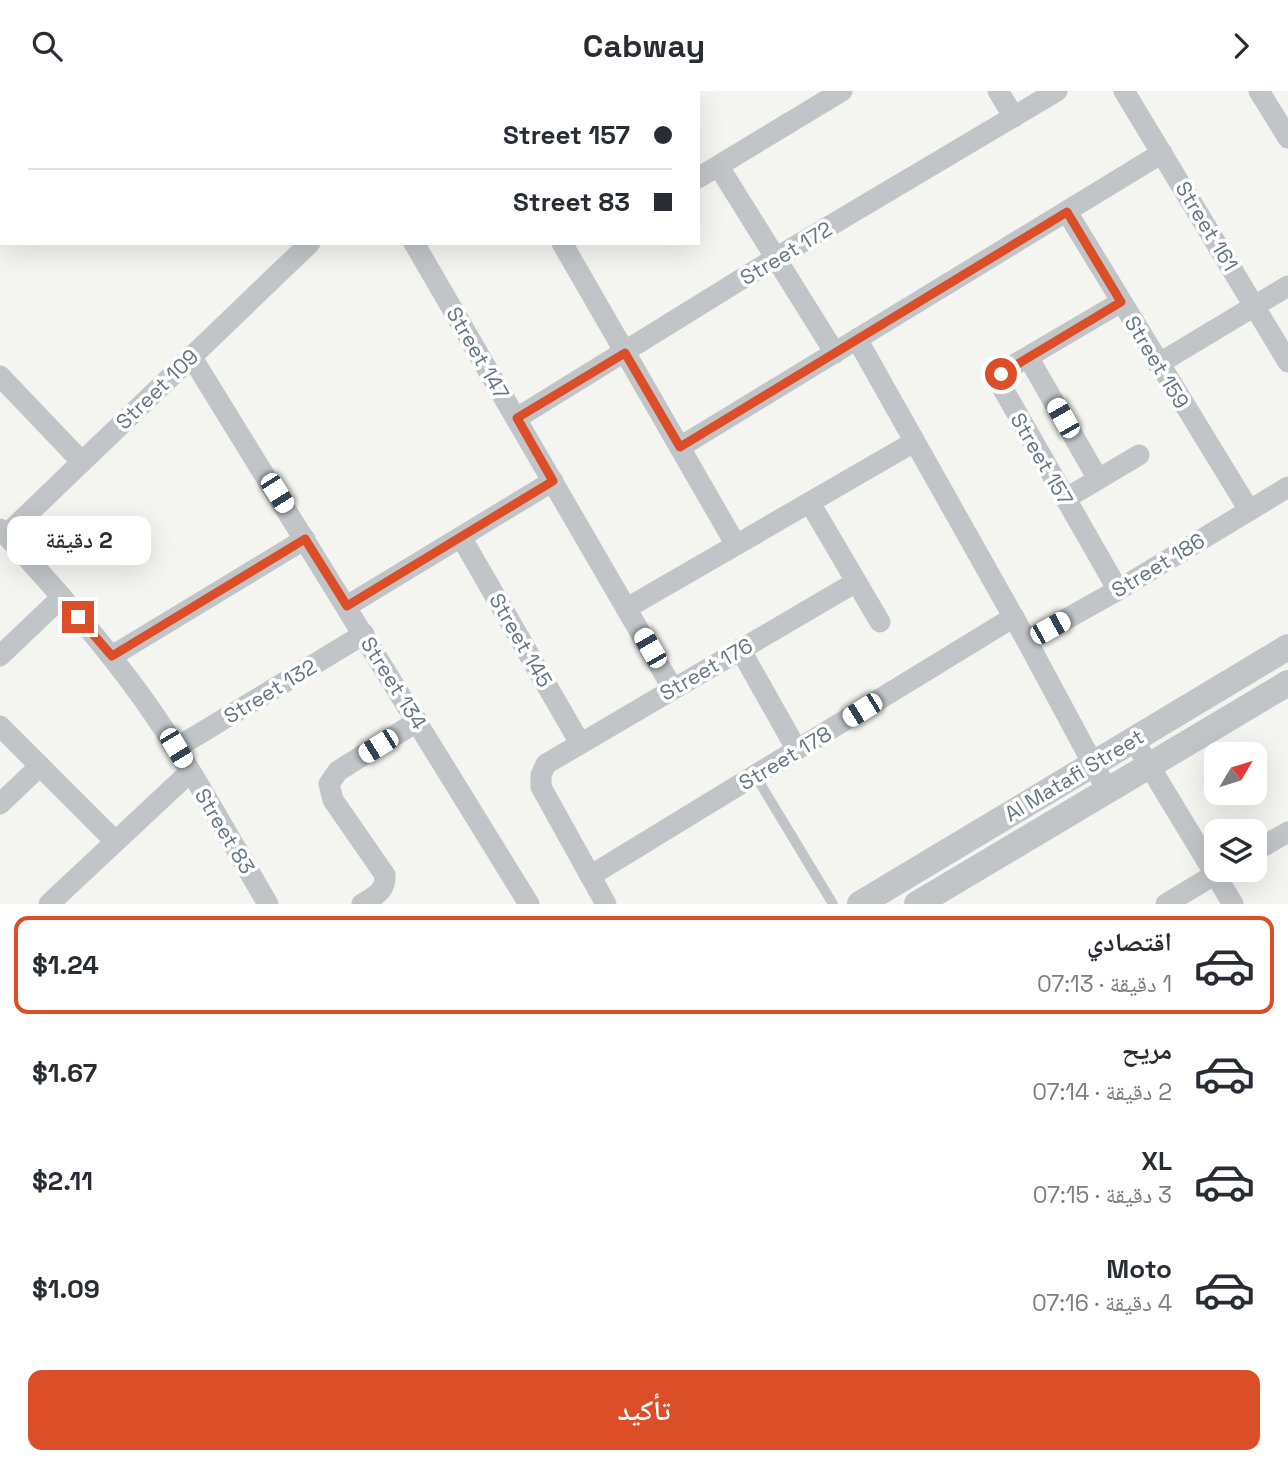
<!DOCTYPE html>
<html lang="ar">
<meta charset="utf-8">
<style>
body{margin:0;font-family:"Space Grotesk","Noto Naskh Arabic",sans-serif;background:#f7f7f7;color:#2b2b33;direction:rtl;height:100vh;display:flex;flex-direction:column;font-size:26px;white-space:nowrap}
*{box-sizing:border-box;margin:0}
p{font-size:23px;color:#7c7c81}
.icon{flex:none;width:38px;height:38px;fill:none;stroke:currentColor;stroke-width:2;stroke-linecap:round;stroke-linejoin:round}
.map{position:relative;height:813px;overflow:hidden;direction:ltr}
.side{display:flex;flex-direction:column;background:#fff;flex:1}
.side>*{flex:none}
.hud{position:absolute;left:0px;top:0px;width:700px;height:154px;box-shadow:0 7px 28px #0002;direction:rtl;display:grid;align-content:center;height:154px;padding:0 28px;background:#fff}
.needle{width:46px;rotate:52deg}
.buttons{position:absolute;left:1204px;top:651px;display:grid;gap:14px}
.buttons a{display:grid;place-items:center;width:63px;height:63px;border-radius:14px;background:#fff;box-shadow:0 7px 28px #0002;font-size:35px}
.end{position:absolute;width:32px;height:32px;margin:-16px;border:9px solid #dc4e28;background:#fff;box-shadow:0 0 0 4px #fff}
.from{border-radius:50%}
.bubble{position:absolute;height:49px;border-radius:14px;background:#fff;box-shadow:0 7px 28px #0002;font-size:23px;font-weight:600;line-height:49px;text-align:center;direction:rtl}
.car{position:absolute;width:21px;height:42px;margin:-21px -10px;border-radius:9px;box-shadow:0 0 5px 2px #0007;background:linear-gradient(#fff 24%,#345 0 40%,#fff 0 76%,#345 0 86%,#fff 0)}
.hud b{display:flex;align-items:center;gap:24px;height:66px;font-size:26px}
.hud b+b{border-top:2px solid #e1e1e2}
.hud i{width:18px;height:18px;background:#2b2b33}
ul{padding:12px 0 0;list-style:none}
li{display:flex;align-items:center;gap:21px;height:98px;margin:0 14px 10px;padding:0 14px;border:4px solid transparent;border-radius:14px}
li div{flex:1}
li b{display:block;font-size:26px}
li em{font-style:normal;font-weight:600}
li.active{border-color:#dc4e28}
li>.icon{width:63px;height:63px;stroke-width:1.5}
.button{display:flex;gap:14px;margin-top:auto;padding:14px 28px}
.button a{flex:1;height:80px;border-radius:14px;background:#dc4e28;color:#fff;font-size:28px;font-weight:600;line-height:80px;text-align:center}
header{display:flex;justify-content:space-between;align-items:center;height:91px;padding:0 28px;background:#fff;font-size:32px;font-weight:600}
.map>svg:first-child{display:block}
</style>
<header><svg class="icon" aria-label="forward" viewBox="0 0 24 24"><path d="M9 5l7 7-7 7"/></svg>Cabway<svg class="icon" aria-label="search" viewBox="0 0 24 24"><circle cx="10" cy="10" r="6"/><path d="M15 15l6 6"/></svg></header>
<div class="map">
<svg width="1288" height="813" viewBox="0 0 1288 813">
<rect width="100%" height="100%" fill="#f4f4f0"/>
<g fill="none" stroke-linecap="round" stroke-linejoin="round">
<polyline stroke="#c2c5c8" stroke-width="10" points="755,684 833,813"/>
<g stroke="#c2c5c8" stroke-width="21">
<polyline points="237,0 238,2"/>
<polyline points="326,0 327,2"/>
<polyline points="472,0 473,2"/>
<polyline points="998,0 1014,26"/>
<polyline points="1124,0 1288,271"/>
<polyline points="1259,0 1288,47"/>
<polyline points="719,76 835,262"/>
<polyline points="698,87 842,0"/>
<polyline points="1067,121 1249,419"/>
<polyline points="414,152 673,598"/>
<polyline points="562,152 736,454"/>
<polyline points="857,248 1027,550 1107,699"/>
<polyline points="191,265 529,813"/>
<polyline points="1028,266 1098,388"/>
<polyline points="1158,273 1288,195"/>
<polyline points="0,285 82,371"/>
<polyline points="517,327 774,168 1057,0"/>
<polyline points="680,356 1162,62"/>
<polyline points="1065,408 1139,364"/>
<polyline points="810,412 880,531"/>
<path d="M0,438C51,492 100,548 144,609C190,674 228,745 268,813"/>
<polyline points="6,444 310,152"/>
<polyline points="461,446 580,652"/>
<polyline points="1118,499 999,291 1001,283 1007,278 1121,211"/>
<polyline points="347,515 553,390"/>
<polyline points="627,517 914,351"/>
<polyline points="1027,550 1118,499 1288,396"/>
<polyline points="740,558 797,659"/>
<polyline points="0,565 62,506"/>
<polyline points="112,565 305,448"/>
<polyline points="0,635 115,750"/>
<polyline points="1133,648 1233,813"/>
<polyline points="176,657 364,543"/>
<polyline points="0,713 40,675"/>
<polyline points="1255,760 1288,741"/>
<polyline points="590,785 1014,526"/>
<polyline points="49,813 190,681"/>
<path d="M362,813C375,805 386,800 385,784L333,709L329,693L338,680L418,630"/>
<polyline points="606,813 541,696 541,684 546,673 856,491"/>
<polyline points="1166,813 1222,779"/>
</g>
<g stroke="#c2c5c8" stroke-width="26">
<polyline points="36,2 37,0"/>
<polyline points="0,36 2,34"/>
<polyline points="860,813 1288,556"/>
<polyline points="917,813 1288,592"/>
</g>
</g>
<g fill="none" stroke-linecap="round" stroke-linejoin="round">
<polyline stroke="#dc4e28" stroke-width="9" points="78,526 112,565 305,448 347,515 553,390 517,327 625,262 680,356 1067,121 1121,211 1001,283"/>
</g>
<g text-anchor="middle" dominant-baseline="central" stroke-width="7" stroke-linejoin="round" paint-order="stroke">
<g font-size="21" fill="#647480" stroke="#fff">
<text transform="translate(1207 135) rotate(59)">Street 161</text>
<text transform="translate(786 162) rotate(-31)">Street 172</text>
<text transform="translate(478 262) rotate(60)">Street 147</text>
<text transform="translate(1157 271) rotate(59)">Street 159</text>
<text transform="translate(157 298) rotate(-44)">Street 109</text>
<text transform="translate(1042 368) rotate(60)">Street 157</text>
<text transform="translate(1158 474) rotate(-31)">Street 186</text>
<text transform="translate(521 549) rotate(60)">Street 145</text>
<text transform="translate(706 578) rotate(-30)">Street 176</text>
<text transform="translate(394 592) rotate(58)">Street 134</text>
<text transform="translate(270 600) rotate(-31)">Street 132</text>
<text transform="translate(785 667) rotate(-31)">Street 178</text>
<text transform="translate(1074 684) rotate(-31)">Al Matafi Street</text>
<text transform="translate(225 740) rotate(59)">Street 83</text>
</g>
</g>
</svg>
<div class="buttons">
<a><svg class="needle" viewBox="-14 -14 28 28"><path d="M0-13l5 13h-10z" fill="#e53935"/><path d="M0 13l5-13h-10z" fill="#7c7c81"/></svg></a>
<a><svg class="icon" aria-label="layers" viewBox="0 0 24 24"><path d="M12 4l9 5-9 5-9-5zM3 14l9 5 9-5"/></svg></a>
</div>
<i class="end from" style="left:1001px;top:283px"></i>
<i class="end" style="left:78px;top:526px"></i>
<div class="bubble" style="left:7px;top:425px;width:144px">2 دقيقة</div>
<i class="car" style="left:1063px;top:327px;rotate:330deg"></i>
<i class="car" style="left:277px;top:402px;rotate:148deg"></i>
<i class="car" style="left:1050px;top:537px;rotate:61deg"></i>
<i class="car" style="left:650px;top:557px;rotate:330deg"></i>
<i class="car" style="left:862px;top:619px;rotate:238deg"></i>
<i class="car" style="left:378px;top:655px;rotate:238deg"></i>
<i class="car" style="left:176px;top:657px;rotate:149deg"></i>
<div class="hud">
<b><i class="from"></i>Street 157</b>
<b><i></i>Street 83</b>
</div>
</div>
<section class="side">
<ul>
<li class="active"><svg class="icon" aria-label="car" viewBox="0 0 24 24"><path d="M5 17H2v-5l4-1 3-4h7l3 4 3 1v5h-3M9 17h6M6 11h13"/><circle cx="7" cy="17" r="2"/><circle cx="17" cy="17" r="2"/></svg><div><b>اقتصادي</b><p>1 دقيقة · 07:13</p></div><em>$1.24</em></li>
<li><svg class="icon" aria-label="car" viewBox="0 0 24 24"><path d="M5 17H2v-5l4-1 3-4h7l3 4 3 1v5h-3M9 17h6M6 11h13"/><circle cx="7" cy="17" r="2"/><circle cx="17" cy="17" r="2"/></svg><div><b>مريح</b><p>2 دقيقة · 07:14</p></div><em>$1.67</em></li>
<li><svg class="icon" aria-label="car" viewBox="0 0 24 24"><path d="M5 17H2v-5l4-1 3-4h7l3 4 3 1v5h-3M9 17h6M6 11h13"/><circle cx="7" cy="17" r="2"/><circle cx="17" cy="17" r="2"/></svg><div><b>XL</b><p>3 دقيقة · 07:15</p></div><em>$2.11</em></li>
<li><svg class="icon" aria-label="car" viewBox="0 0 24 24"><path d="M5 17H2v-5l4-1 3-4h7l3 4 3 1v5h-3M9 17h6M6 11h13"/><circle cx="7" cy="17" r="2"/><circle cx="17" cy="17" r="2"/></svg><div><b>Moto</b><p>4 دقيقة · 07:16</p></div><em>$1.09</em></li>
</ul>
<div class="button"><a>تأكيد</a></div>
</section>
